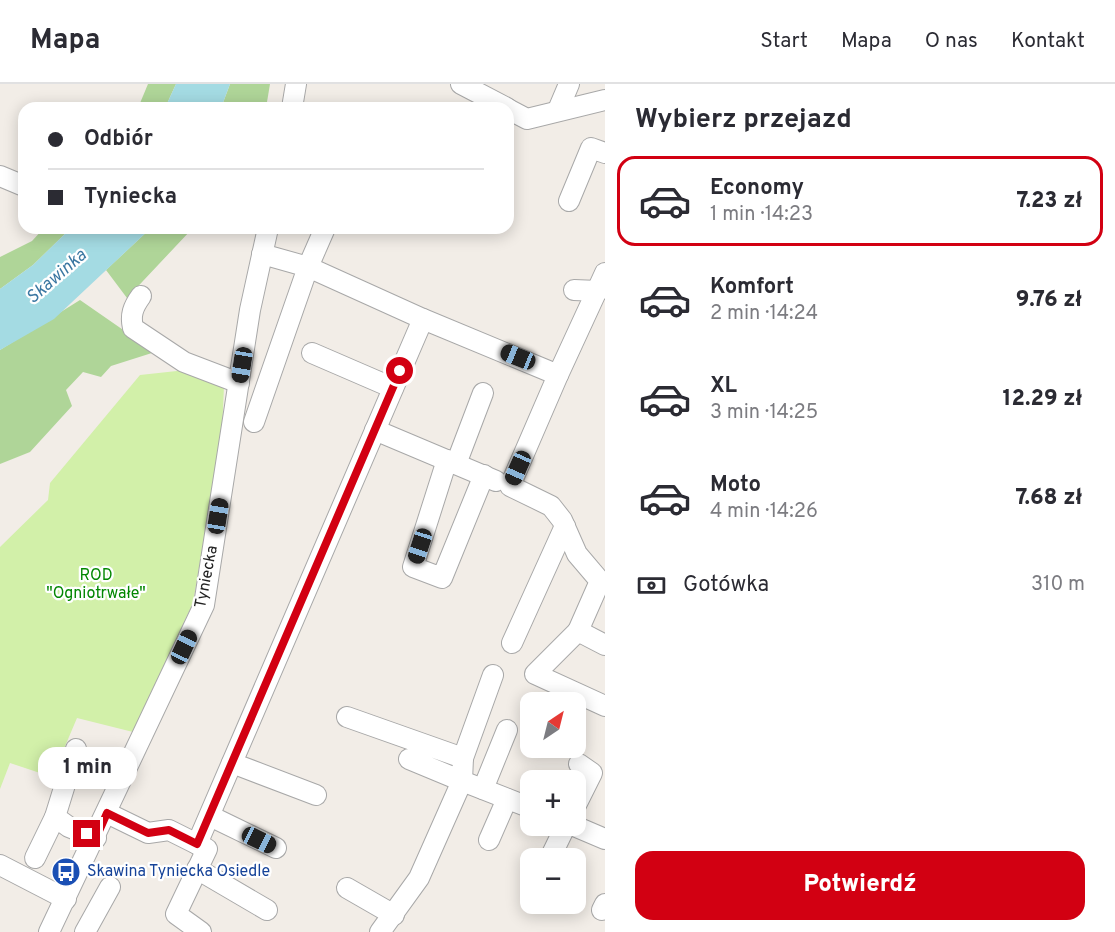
<!DOCTYPE html>
<html lang="pl">
<meta charset="utf-8">
<style>
body{margin:0;font-family:Overpass,sans-serif;background:#f7f7f7;color:#2b2b33;height:100vh;display:flex;flex-direction:column;font-size:22px;white-space:nowrap}
*{box-sizing:border-box;margin:0}
p{font-size:20px;color:#7c7c81}
.icon{flex:none;width:33px;height:33px;fill:none;stroke:currentColor;stroke-width:2;stroke-linecap:round;stroke-linejoin:round}
.map{position:relative;flex:1;overflow:hidden}
.details{display:flex;flex-direction:column;background:#fff;width:510px}
.details>*{flex:none}
.top-card{position:absolute;left:18px;top:18px;width:496px;height:132px;border-radius:18px;box-shadow:0 3px 15px #0003;display:grid;align-content:center;height:132px;padding:0 30px;background:#fff}
.needle{width:39px;rotate:35deg}
.buttons{position:absolute;left:520px;top:608px;display:grid;gap:12px}
.buttons a{display:grid;place-items:center;width:66px;height:66px;border-radius:12px;background:#fff;box-shadow:0 3px 15px #0003;font-size:30px}
.end{position:absolute;width:27px;height:27px;margin:-14px;border:8px solid #d20012;background:#fff;box-shadow:0 0 0 3px #fff}
.from{border-radius:50%}
.bubble{position:absolute;height:42px;border-radius:18px;background:#fff;box-shadow:0 3px 15px #0003;font-size:20px;font-weight:800;line-height:42px;text-align:center}
.car{position:absolute;width:18px;height:36px;margin:-18px -9px;border-radius:8px;box-shadow:0 0 4px 2px #0007;background:linear-gradient(#222 24%,#8ab4d8 0 40%,#222 0 76%,#8ab4d8 0 86%,#222 0)}
.top-card b{display:flex;align-items:center;gap:21px;height:57px;font-size:22px}
.top-card b+b{border-top:2px solid #e1e1e2}
.top-card i{width:15px;height:15px;background:#2b2b33}
ul{padding:0;list-style:none}
li{display:flex;align-items:center;gap:18px;height:90px;margin:0 12px 9px;padding:0 18px;border:3px solid transparent;border-radius:18px}
li div{flex:1}
li b{display:block;font-size:22px}
li em{font-style:normal;font-weight:800}
li.on{border-color:#d20012}
li>.icon{width:54px;height:54px;stroke-width:1.5}
h2{padding:0 30px;font-size:27px;line-height:72px}
.pay{display:flex;align-items:center;gap:15px;height:66px;padding:0 30px;font-size:22px}
.pay p{margin-inline-start:auto}
.cta{display:flex;gap:12px;margin-top:auto;padding:12px 30px}
.cta a{flex:1;height:69px;border-radius:18px;background:#d20012;color:#fff;font-size:24px;font-weight:800;line-height:69px;text-align:center}
header{display:flex;align-items:center;gap:36px;box-sizing:border-box;height:84px;padding:0 30px;background:#fff;border-bottom:2px solid #e1e1e2}
header strong{font-size:28px}
nav{display:flex;gap:33px;margin-inline-start:auto;font-size:21px}
main{display:flex;flex:1;min-height:0}
.map>svg:first-child{display:block}
</style>
<header>
<strong>Mapa</strong>
<nav><a>Start</a><a>Mapa</a><a>O nas</a><a>Kontakt</a></nav>
</header>
<main>
<div class="map">
<svg width="605" height="848" viewBox="0 0 605 848">
<rect width="100%" height="100%" fill="#f2ede7"/>
<polygon fill="#d2f0a9" points="186,286 224,302 222,348 193,519 133,648 77,634 52,693 10,679 0,705 0,463 48,416 50,399 140,291"/>
<g fill="#afd598">
<polygon points="148,0 176,0 165,24 138,24"/>
<polygon points="230,0 270,0 266,24 221,24"/>
<polygon points="44,144 71,144 33,181 0,205 0,173 32,157"/>
<polygon points="151,144 205,144 191,146 127,214 106,186"/>
<polygon points="80,216 155,268 111,282 101,293 83,288 66,306 72,322 30,368 0,380 0,266"/>
</g>
<g fill="#a4dbe3">
<polygon points="176,0 230,0 221,24 165,24"/>
<polygon points="71,144 151,144 54,235 0,266 0,205 33,181"/>
</g>
<g fill="none" stroke-linecap="round" stroke-linejoin="round">
<g stroke="#a8a8a8" stroke-width="22">
<g id="minor">
<polyline points="461,0 507,24"/>
<polyline points="292,24 296,0"/>
<polyline points="508,25 527,35 605,16"/>
<polyline points="558,26 569,0"/>
<polyline points="0,92 24,102"/>
<polyline points="569,117 591,64 605,69"/>
<polyline points="262,170 308,183 325,144"/>
<polyline points="574,206 598,207"/>
<path d="M141,212C133,223 130,231 133,244L184,278L239,299"/>
<polyline points="312,269 393,304"/>
<polyline points="558,291 605,189"/>
<polyline points="254,338 308,183 423,235"/>
<polyline points="375,346 496,397"/>
<polyline points="447,376 413,483 442,494 484,391"/>
<polyline points="456,380 483,309"/>
<polyline points="578,547 535,590 605,622"/>
<polyline points="512,559 565,442"/>
<polyline points="347,633 463,674 462,697 409,675"/>
<polyline points="76,665 55,733 69,743 96,754"/>
<polyline points="463,674 493,591"/>
<polyline points="232,679 316,711"/>
<polyline points="483,705 507,646"/>
<polyline points="576,721 592,689 579,680"/>
<polyline points="107,729 148,749 169,746 207,765 176,830 201,848"/>
<polyline points="210,732 276,764"/>
<polyline points="572,741 605,755"/>
<polyline points="489,756 507,715"/>
<polyline points="197,760 423,235 558,291 510,402 551,422 562,436 577,470 600,497 578,547 605,561"/>
<polyline points="35,774 55,733"/>
<polyline points="550,774 566,741"/>
<polyline points="0,781 66,815"/>
<polyline points="197,785 267,826"/>
<polyline points="347,804 394,831"/>
<polyline points="602,826 605,820"/>
<polyline points="49,848 204,521 250,226 268,144"/>
<polyline points="85,848 110,803"/>
<polyline points="380,848 419,794 462,697 531,724"/>
</g>
</g>
<use href="#minor" stroke="#fff" stroke-width="20"/>
</g>
<g fill="none" stroke-linecap="round" stroke-linejoin="round">
<polyline stroke="#d20012" stroke-width="8" points="87,750 96,754 107,729 148,749 169,746 197,760 400,287"/>
</g>
<defs>
<g id="bus-disc" transform="scale(1.5)"><circle r="9.5" fill="#1a4fb4" stroke="#fff"/><path d="M-5-6H5V4H4V6H2V4H-2V6H-4V4H-5ZM-3.5-4V0h7V-4ZM-3.5 1.2v1.5H-2V1.2ZM2 1.2v1.5H3.5V1.2Z" fill="#fff"/></g>
</defs>
<g fill-rule="evenodd">
<use href="#bus-disc" x="66" y="788"/>
</g>
<g text-anchor="middle" dominant-baseline="central" stroke-width="4.5" stroke-linejoin="round" paint-order="stroke">
<g font-size="16" fill="#038702" stroke="#fff">
<text x="96" y="492">ROD<tspan x="96" dy="18">"Ogniotrwałe"</tspan></text>
</g>
<g font-size="16" fill="#212121" stroke="#fff">
<text transform="translate(207 493) rotate(-79)">Tyniecka</text>
</g>
<g font-size="16" fill="#164399" stroke="#fff" text-anchor="start">
<text x="87" y="788">Skawina Tyniecka Osiedle</text>
</g>
<g font-size="18" font-style="italic" fill="#3c78a2" stroke="#fff">
<text transform="translate(57 193) rotate(-41)">Skawinka</text>
</g>
</g>
</svg>
<div class="buttons">
<a><svg class="needle" viewBox="-14 -14 28 28"><path d="M0-13l5 13h-10z" fill="#e53935"/><path d="M0 13l5-13h-10z" fill="#7c7c81"/></svg></a>
<a>+</a>
<a>−</a>
</div>
<i class="end from" style="left:400px;top:287px"></i>
<i class="end" style="left:87px;top:750px"></i>
<div class="bubble" style="left:38px;top:663px;width:99px">1 min</div>
<i class="car" style="left:518px;top:273px;rotate:292deg"></i>
<i class="car" style="left:242px;top:281px;rotate:189deg"></i>
<i class="car" style="left:518px;top:384px;rotate:204deg"></i>
<i class="car" style="left:218px;top:432px;rotate:9deg"></i>
<i class="car" style="left:420px;top:462px;rotate:198deg"></i>
<i class="car" style="left:184px;top:563px;rotate:25deg"></i>
<i class="car" style="left:259px;top:756px;rotate:116deg"></i>
<div class="top-card">
<b><i class="from"></i>Odbiór</b>
<b><i></i>Tyniecka</b>
</div>
</div>
<section class="details">
<h2>Wybierz przejazd</h2>
<ul>
<li class="on"><svg class="icon" aria-label="car" viewBox="0 0 24 24"><path d="M5 17H2v-5l4-1 3-4h7l3 4 3 1v5h-3M9 17h6M6 11h13"/><circle cx="7" cy="17" r="2"/><circle cx="17" cy="17" r="2"/></svg><div><b>Economy</b><p>1 min · 14:23</p></div><em>7.23 zł</em></li>
<li><svg class="icon" aria-label="car" viewBox="0 0 24 24"><path d="M5 17H2v-5l4-1 3-4h7l3 4 3 1v5h-3M9 17h6M6 11h13"/><circle cx="7" cy="17" r="2"/><circle cx="17" cy="17" r="2"/></svg><div><b>Komfort</b><p>2 min · 14:24</p></div><em>9.76 zł</em></li>
<li><svg class="icon" aria-label="car" viewBox="0 0 24 24"><path d="M5 17H2v-5l4-1 3-4h7l3 4 3 1v5h-3M9 17h6M6 11h13"/><circle cx="7" cy="17" r="2"/><circle cx="17" cy="17" r="2"/></svg><div><b>XL</b><p>3 min · 14:25</p></div><em>12.29 zł</em></li>
<li><svg class="icon" aria-label="car" viewBox="0 0 24 24"><path d="M5 17H2v-5l4-1 3-4h7l3 4 3 1v5h-3M9 17h6M6 11h13"/><circle cx="7" cy="17" r="2"/><circle cx="17" cy="17" r="2"/></svg><div><b>Moto</b><p>4 min · 14:26</p></div><em>7.68 zł</em></li>
</ul>
<div class="pay"><svg class="icon" aria-label="cash" viewBox="0 0 24 24"><path d="M3 7h18v10H3z"/><circle cx="12" cy="12" r="2"/></svg>Gotówka<p>310 m</p></div>
<div class="cta"><a>Potwierdź</a></div>
</section>
</main>
